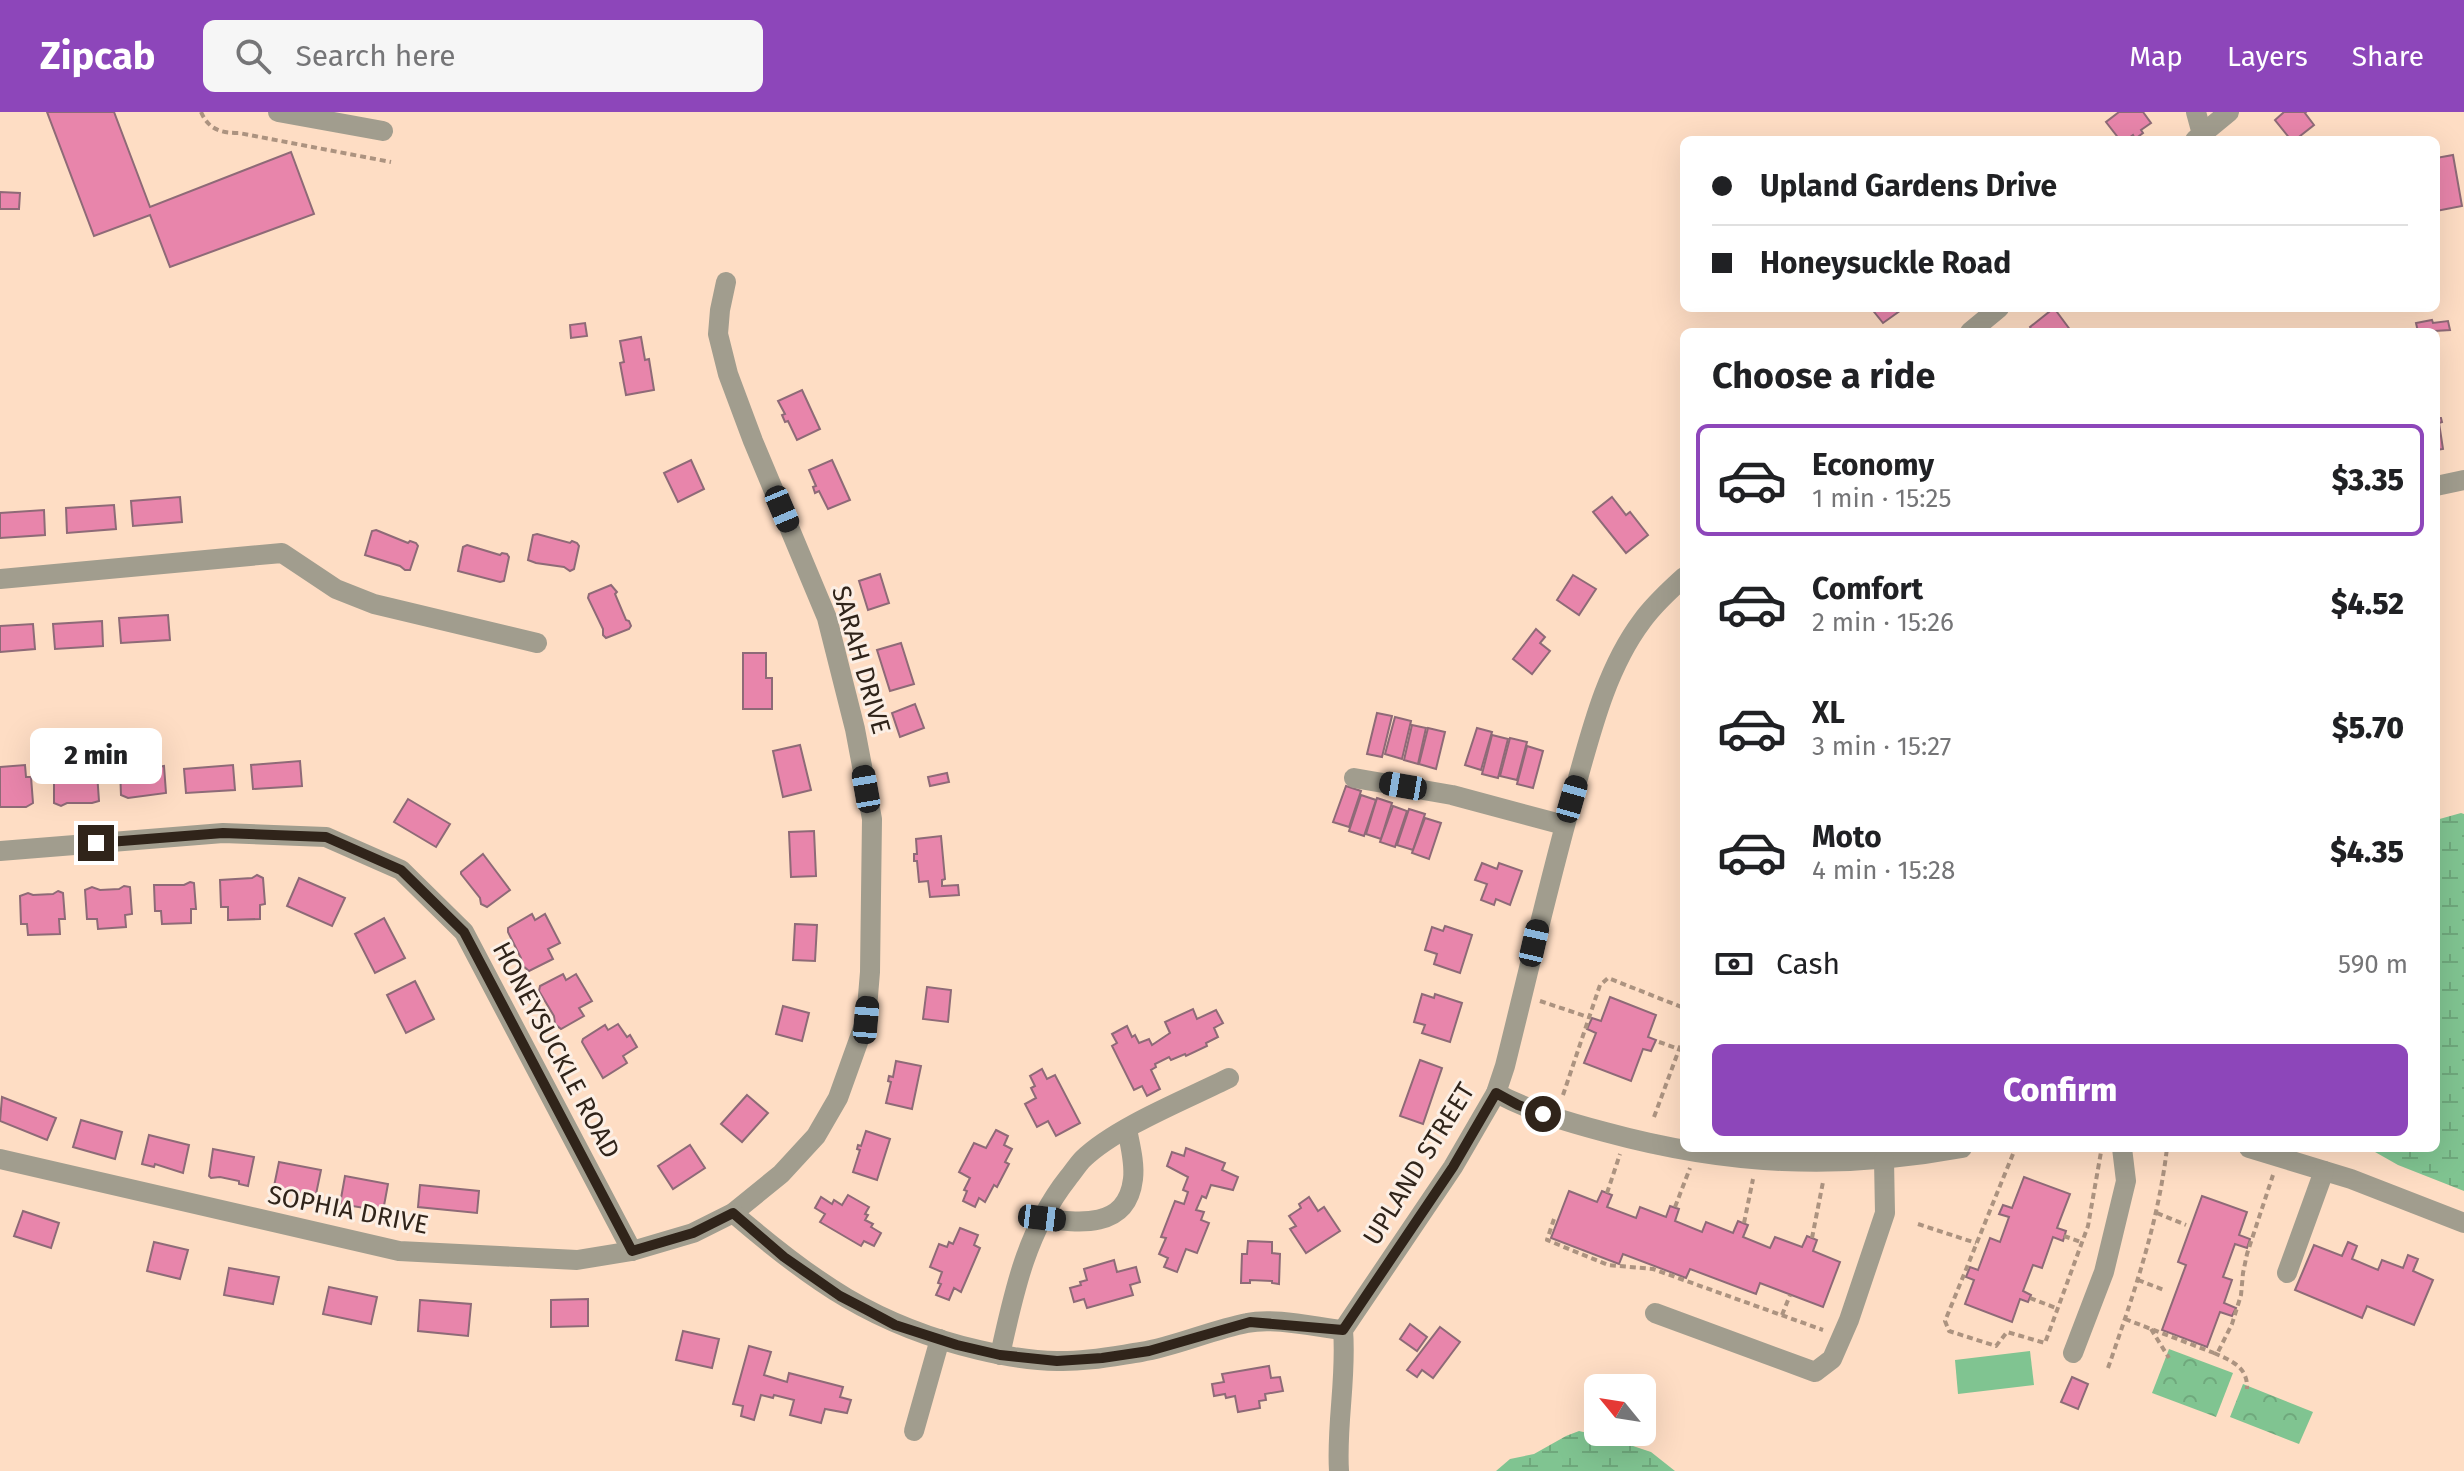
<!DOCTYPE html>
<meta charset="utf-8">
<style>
body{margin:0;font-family:"Fira Sans",sans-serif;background:#f6f6f6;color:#202124;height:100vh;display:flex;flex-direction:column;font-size:30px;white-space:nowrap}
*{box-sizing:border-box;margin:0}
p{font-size:26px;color:#757577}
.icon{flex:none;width:44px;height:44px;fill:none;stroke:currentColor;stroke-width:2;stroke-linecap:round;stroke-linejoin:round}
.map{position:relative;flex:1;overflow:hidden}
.sheet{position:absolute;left:1680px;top:216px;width:760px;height:824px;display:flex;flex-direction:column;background:#fff;border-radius:12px;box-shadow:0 8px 32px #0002}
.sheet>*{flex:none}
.top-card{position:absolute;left:1680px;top:24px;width:760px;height:176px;border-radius:12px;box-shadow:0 8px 32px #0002;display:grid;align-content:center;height:176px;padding:0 32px;background:#fff}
.needle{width:52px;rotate:300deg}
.tools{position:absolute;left:1584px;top:1262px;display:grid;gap:16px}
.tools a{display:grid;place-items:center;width:72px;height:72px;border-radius:12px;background:#fff;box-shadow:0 8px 32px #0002;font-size:40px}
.end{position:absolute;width:36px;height:36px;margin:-18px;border:10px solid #30241a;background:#fff;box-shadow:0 0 0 4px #fff}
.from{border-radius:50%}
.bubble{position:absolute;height:56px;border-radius:12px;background:#fff;box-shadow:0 8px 32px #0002;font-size:26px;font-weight:800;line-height:56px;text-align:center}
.car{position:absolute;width:24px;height:48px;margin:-24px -12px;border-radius:10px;box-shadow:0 0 6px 2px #0007;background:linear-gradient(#222 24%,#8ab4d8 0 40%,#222 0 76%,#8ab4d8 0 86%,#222 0)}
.top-card b{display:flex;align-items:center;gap:28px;height:76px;font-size:30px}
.top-card b+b{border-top:2px solid #e0e0e0}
.top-card i{width:20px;height:20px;background:#202124}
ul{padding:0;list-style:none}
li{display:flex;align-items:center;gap:24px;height:112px;margin:0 16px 12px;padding:0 16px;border:4px solid transparent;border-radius:12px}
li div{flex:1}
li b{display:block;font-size:30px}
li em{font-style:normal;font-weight:800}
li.on{border-color:#8d46ba}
li>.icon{width:72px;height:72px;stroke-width:1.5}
h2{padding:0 32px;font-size:36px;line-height:96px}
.pay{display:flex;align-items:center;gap:20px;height:88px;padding:0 32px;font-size:30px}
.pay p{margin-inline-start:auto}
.primary-button{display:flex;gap:16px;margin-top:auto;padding:16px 32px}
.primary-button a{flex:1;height:92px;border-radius:12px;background:#8d46ba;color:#fff;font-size:32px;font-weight:800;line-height:92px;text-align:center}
header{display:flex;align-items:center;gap:48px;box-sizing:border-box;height:112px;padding:0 40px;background:#8d46ba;color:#fff}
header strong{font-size:38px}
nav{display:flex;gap:44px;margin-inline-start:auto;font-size:28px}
.search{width:560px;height:72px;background:#f6f6f6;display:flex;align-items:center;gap:20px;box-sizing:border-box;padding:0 28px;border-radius:12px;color:#757577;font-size:30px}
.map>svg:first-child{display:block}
</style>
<header>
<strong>Zipcab</strong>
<div class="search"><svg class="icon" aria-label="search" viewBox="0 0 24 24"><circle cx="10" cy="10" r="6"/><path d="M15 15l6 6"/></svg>Search here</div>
<nav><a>Map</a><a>Layers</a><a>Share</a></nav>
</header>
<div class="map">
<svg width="2464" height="1359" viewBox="0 0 2464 1359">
<defs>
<pattern id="wetland-marsh" width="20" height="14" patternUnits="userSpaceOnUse" patternTransform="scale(2)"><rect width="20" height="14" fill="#80c491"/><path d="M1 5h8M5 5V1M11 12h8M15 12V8" fill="none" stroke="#6fa87c"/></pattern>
<pattern id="park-crowns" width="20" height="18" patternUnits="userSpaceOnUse" patternTransform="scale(2)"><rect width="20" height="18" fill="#80c491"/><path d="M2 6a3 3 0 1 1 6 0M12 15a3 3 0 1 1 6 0" fill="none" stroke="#6fa87c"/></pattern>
</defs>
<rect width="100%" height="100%" fill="#feddc4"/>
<g fill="url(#wetland-marsh)">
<polygon points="2461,701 2464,702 2464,1079 2398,1053 2368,1036 2436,1036 2436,708"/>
<polygon points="1579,1319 1609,1326 1651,1340 1675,1359 1496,1359 1510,1347 1534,1342 1566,1324"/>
</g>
<g fill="url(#park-crowns)">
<polygon points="2169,1237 2233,1261 2216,1305 2152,1281"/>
<polygon points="2243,1272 2313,1300 2299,1332 2230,1305"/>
</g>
<polygon fill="#80c491" points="2030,1239 2034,1273 1958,1282 1955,1248"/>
<g fill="#e885ab" stroke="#8e6a77" stroke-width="2">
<polygon points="47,0 114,0 150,95 291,40 314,102 170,155 150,103 94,124"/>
<polygon points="2119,0 2143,0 2151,11 2141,18 2143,21 2135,27 2133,23 2126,28 2120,28 2106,10"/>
<polygon points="2284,0 2306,0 2305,1 2314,13 2295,28 2291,28 2275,8"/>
<polygon points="2453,43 2462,94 2436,99 2436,46"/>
<polygon points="0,80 20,81 19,97 0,97"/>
<polygon points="1871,196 1904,196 1883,211"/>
<polygon points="2054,196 2071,219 2033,220 2030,215"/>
<polygon points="2432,208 2433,211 2448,209 2450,218 2418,220 2416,211"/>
<polygon points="585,211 587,224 571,226 570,213"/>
<polygon points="641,225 645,248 649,247 654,278 626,283 620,251 624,250 620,229"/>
<polygon points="802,278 820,317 797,328 788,309 785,310 782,303 785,302 778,289"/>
<polygon points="2436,303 2437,306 2441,306 2442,310 2439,311 2443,337 2436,338"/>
<polygon points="691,348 704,377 678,390 664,361"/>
<polygon points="832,348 850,388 828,397 819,379 815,381 813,375 816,374 809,358"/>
<polygon points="180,385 182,410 133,414 131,389"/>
<polygon points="1612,385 1626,403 1630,400 1648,423 1626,441 1593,400"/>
<polygon points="114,393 116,417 67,421 66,396"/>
<polygon points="44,398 45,423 0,426 0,401"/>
<polygon points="376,418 408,431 410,429 416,431 418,434 410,458 405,458 400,454 365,443 372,419"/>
<polygon points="537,422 570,431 572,429 577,431 579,434 574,457 570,459 564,455 536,451 528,448 533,423"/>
<polygon points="467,433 500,443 502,441 507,442 509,445 504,469 500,470 458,459 463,435"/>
<polygon points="880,462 889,491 868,498 859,469"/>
<polygon points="1573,463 1596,477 1579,503 1557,488"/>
<polygon points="611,473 617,480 615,482 626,508 629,509 631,514 629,517 606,526 603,523 603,517 588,486 589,482"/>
<polygon points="168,503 170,528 121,531 119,506"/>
<polygon points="102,509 103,534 55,537 53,512"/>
<polygon points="33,512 35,537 0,540 0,514"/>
<polygon points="1536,517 1545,525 1540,531 1550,539 1532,562 1513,547"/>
<polygon points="901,531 914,572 890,579 877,538"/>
<polygon points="743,541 766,541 766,566 772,566 772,597 743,597"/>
<polygon points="915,592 924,616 900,625 892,601"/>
<polygon points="1377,601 1392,604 1382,645 1367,642"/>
<polygon points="1395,605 1411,609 1402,647 1385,642"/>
<polygon points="1412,613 1426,616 1418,652 1404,648"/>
<polygon points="1428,616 1445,620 1436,657 1419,652"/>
<polygon points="1477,616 1492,620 1481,658 1465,653"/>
<polygon points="1492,623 1508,627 1498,666 1482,662"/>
<polygon points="1510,626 1527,630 1517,668 1500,664"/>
<polygon points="800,633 811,678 783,685 773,639"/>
<polygon points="1527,634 1543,639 1533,676 1517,672"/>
<polygon points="157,642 158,655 164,654 166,681 128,686 121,683 120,657 125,658 124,644"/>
<polygon points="91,645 92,661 97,661 99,689 92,691 67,691 61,694 54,691 54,664 59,664 58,648"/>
<polygon points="300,649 302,674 253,677 251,653"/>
<polygon points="25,653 26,665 31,665 33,691 26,695 0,695 0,655"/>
<polygon points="233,653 235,678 186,681 184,657"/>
<polygon points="947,661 949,670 930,674 928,665"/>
<polygon points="1346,674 1361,679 1349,715 1333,710"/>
<polygon points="1361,683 1376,688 1364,724 1349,719"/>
<polygon points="1377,686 1392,691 1381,727 1366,722"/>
<polygon points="408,687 450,712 436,735 394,710"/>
<polygon points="1393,694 1407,699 1395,735 1380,730"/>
<polygon points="1409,697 1425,702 1413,738 1397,733"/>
<polygon points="1425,706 1441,711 1429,747 1412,741"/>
<polygon points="814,719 816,764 791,765 789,720"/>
<polygon points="941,724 945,767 942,768 942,774 958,773 959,783 930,785 928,769 919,770 917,749 914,749 914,742 917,742 916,727"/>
<polygon points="483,742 510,778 487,795 481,792 480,786 461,762 461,760"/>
<polygon points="1482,751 1497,757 1499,751 1522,759 1510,793 1496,787 1494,793 1481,788 1487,772 1475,768"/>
<polygon points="257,763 263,766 265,792 260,793 260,807 228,808 228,795 221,795 220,768 252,766"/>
<polygon points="299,766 345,786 332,814 287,794"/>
<polygon points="190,770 194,771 196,797 191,797 191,811 162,812 161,799 155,799 154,773 184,773"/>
<polygon points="124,774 130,775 132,802 125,803 126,815 98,817 97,807 87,807 85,778 92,775 100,778 119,777"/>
<polygon points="58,779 63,781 65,807 59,807 60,822 28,823 27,812 21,812 20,784 28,781 33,783 53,782"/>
<polygon points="532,802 535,808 545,802 560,831 548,837 553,847 529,859 522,853 521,846 508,820 508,816"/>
<polygon points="384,806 405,846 375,861 355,822"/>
<polygon points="795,812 817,813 815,849 793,848"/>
<polygon points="1445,814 1472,823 1460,861 1434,852 1437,842 1425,838 1432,815 1443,819"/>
<polygon points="563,862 566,868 576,862 592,889 579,896 584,904 561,917 555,912 554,904 539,879 540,874"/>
<polygon points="415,869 434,907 406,921 387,883"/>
<polygon points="927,875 951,878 948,910 923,907"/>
<polygon points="1422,882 1434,886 1435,882 1462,891 1450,930 1422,921 1425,913 1414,910"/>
<polygon points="1610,885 1656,903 1648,925 1656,928 1651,939 1643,937 1631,969 1584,951 1596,921 1587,917 1592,906 1601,909"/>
<polygon points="783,894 809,901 802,929 776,922"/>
<polygon points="1193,897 1197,907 1216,898 1223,911 1214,916 1218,925 1206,931 1207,934 1186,944 1185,942 1171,948 1169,945 1155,952 1156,955 1151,958 1160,977 1147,984 1142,974 1134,978 1112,934 1117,931 1112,922 1127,914 1132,925 1135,923 1139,931 1149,927 1152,933 1170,921 1165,910"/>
<polygon points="618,912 627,925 630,923 637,935 623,944 627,951 603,966 582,930 583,927 605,913 608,918"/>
<polygon points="1420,948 1442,956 1423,1012 1400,1004"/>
<polygon points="896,949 921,954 912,997 886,991 891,970 888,969 889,964 893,965"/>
<polygon points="1042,957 1047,967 1055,963 1080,1011 1056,1024 1048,1009 1037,1015 1025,992 1036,986 1031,976 1035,974 1030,964"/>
<polygon points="747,983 768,1001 742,1030 721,1012"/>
<polygon points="2,985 56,1006 47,1028 0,1009"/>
<polygon points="81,1008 122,1020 115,1047 73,1035"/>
<polygon points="996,1018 1008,1024 1004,1033 1012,1037 1005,1050 1009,1052 997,1075 994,1073 985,1090 979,1086 975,1095 963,1089 967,1079 964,1078 970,1066 959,1060 974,1031 986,1036"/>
<polygon points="866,1019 890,1027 877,1068 853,1060 860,1038 857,1037 858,1033 861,1034"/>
<polygon points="149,1023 189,1033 183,1061 155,1052 154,1055 142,1052"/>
<polygon points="690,1033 705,1056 673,1077 658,1054"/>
<polygon points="1186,1036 1225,1051 1222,1058 1238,1065 1233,1078 1211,1073 1206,1086 1202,1084 1196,1098 1204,1100 1201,1108 1209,1111 1197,1141 1186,1137 1177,1160 1164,1155 1168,1146 1159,1142 1166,1126 1161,1125 1175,1089 1184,1092 1188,1080 1183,1078 1188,1065 1167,1054 1172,1040 1184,1044"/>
<polygon points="213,1037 254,1045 248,1074 239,1072 239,1069 220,1065 211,1066 209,1064"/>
<polygon points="279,1050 321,1058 315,1087 302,1085 302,1081 273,1079"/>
<polygon points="345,1064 388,1072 383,1099 340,1092"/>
<polygon points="2024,1065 2070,1082 2057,1116 2066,1119 2063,1129 2053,1125 2042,1156 2033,1153 2023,1179 2031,1183 2028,1190 2020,1187 2012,1210 1965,1192 1974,1168 1966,1165 1970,1155 1978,1158 1990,1126 2000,1130 2009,1105 1999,1102 2003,1093 2012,1096"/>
<polygon points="420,1073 479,1079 477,1101 418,1095"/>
<polygon points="1569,1079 1597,1090 1602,1079 1612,1083 1607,1095 1636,1106 1640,1095 1666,1105 1670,1094 1679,1097 1675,1109 1702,1120 1706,1110 1733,1121 1738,1109 1748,1113 1743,1125 1770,1136 1775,1125 1802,1135 1807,1124 1817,1128 1813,1139 1840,1150 1823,1195 1760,1171 1756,1182 1690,1157 1686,1166 1623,1142 1619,1152 1551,1126"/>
<polygon points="848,1083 869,1095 865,1102 868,1103 865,1108 873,1112 871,1115 881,1121 874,1134 864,1129 861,1134 820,1110 825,1102 815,1096 821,1085 832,1092 834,1088 842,1093"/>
<polygon points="2202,1084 2247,1100 2239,1123 2250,1127 2247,1136 2235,1132 2223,1165 2232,1168 2224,1191 2236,1196 2232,1204 2220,1200 2207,1235 2162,1218 2186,1153 2178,1150"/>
<polygon points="1309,1085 1318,1099 1324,1095 1340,1119 1306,1141 1290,1117 1296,1114 1289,1104 1301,1096 1299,1092"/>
<polygon points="23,1099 59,1111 51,1136 14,1124"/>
<polygon points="960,1116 978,1123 974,1133 980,1136 961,1180 954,1176 949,1188 936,1183 941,1172 938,1171 942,1160 930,1155 939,1132 947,1135 949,1130 953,1132"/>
<polygon points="1248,1129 1272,1130 1272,1141 1280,1142 1279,1172 1272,1171 1272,1169 1250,1168 1250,1171 1241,1171 1242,1142 1247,1142"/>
<polygon points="154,1130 188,1138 180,1167 147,1159"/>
<polygon points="2348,1130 2357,1134 2352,1147 2378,1158 2382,1148 2403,1156 2408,1143 2418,1147 2413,1159 2433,1168 2414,1213 2367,1194 2362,1206 2295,1178 2314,1133 2342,1144"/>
<polygon points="1114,1148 1117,1160 1136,1155 1140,1170 1130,1173 1133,1183 1087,1196 1084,1187 1074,1190 1070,1176 1081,1173 1080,1170 1087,1168 1084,1157"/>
<polygon points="229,1156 279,1165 273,1192 224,1183"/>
<polygon points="329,1175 377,1185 371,1212 323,1202"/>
<polygon points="588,1187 588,1214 551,1215 551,1188"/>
<polygon points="420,1188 471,1192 468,1224 418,1219"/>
<polygon points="1410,1212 1427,1225 1417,1239 1400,1227"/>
<polygon points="1440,1215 1460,1230 1433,1266 1422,1258 1417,1265 1407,1258"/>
<polygon points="683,1219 719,1227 712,1256 676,1248"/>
<polygon points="749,1234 771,1240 764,1263 787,1270 789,1261 843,1275 840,1285 851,1288 847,1301 825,1297 821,1311 790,1303 794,1288 774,1283 773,1286 761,1283 754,1308 741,1304 743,1294 733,1292"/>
<polygon points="1269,1254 1271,1266 1280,1265 1283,1279 1265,1282 1266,1288 1259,1289 1260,1296 1238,1300 1235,1284 1226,1286 1225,1282 1214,1284 1212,1272 1224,1270 1222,1262"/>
<polygon points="2072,1265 2088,1272 2078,1297 2061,1290"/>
</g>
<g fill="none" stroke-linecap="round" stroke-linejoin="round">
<g stroke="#ac9380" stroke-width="4" stroke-dasharray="6 4" stroke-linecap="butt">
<path d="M201,0C209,18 221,21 239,21L391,50"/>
<polyline points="1540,889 1588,905"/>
<polyline points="1659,930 1679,937"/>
<polyline points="1563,983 1600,873 1608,866 1684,896"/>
<polyline points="1654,1005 1684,924"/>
<polyline points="2013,1042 1945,1209 1949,1219 1996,1234 2007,1220 2045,1231 2088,1114 2101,1040"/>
<polyline points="1607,1081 1620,1042"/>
<polyline points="1675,1095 1690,1056"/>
<polyline points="2157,1101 2186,1113"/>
<polyline points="1554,1107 1547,1128 1608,1153 1653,1157 1823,1218"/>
<polyline points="1744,1111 1753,1067"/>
<polyline points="1918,1112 1976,1131"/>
<polyline points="2064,1124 2081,1130"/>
<polyline points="1812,1126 1823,1070"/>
<polyline points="2138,1168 2164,1178"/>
<polyline points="2030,1186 2056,1196"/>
<polyline points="1782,1203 1790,1183"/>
<polyline points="2125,1207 2214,1241 2218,1240 2232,1212 2241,1183 2243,1161 2247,1142 2273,1063"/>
<polyline points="2151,1217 2169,1246"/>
<path d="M2214,1241C2232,1249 2248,1255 2247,1277"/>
<path d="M2108,1256C2133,1184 2158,1113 2167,1036"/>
</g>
<g stroke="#a19d8e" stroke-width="20">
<polyline points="278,0 383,19"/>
<polyline points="2196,0 2202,22"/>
<polyline points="2195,28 2229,0"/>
<polyline points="1970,220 1999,196"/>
<polyline points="2436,374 2464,368"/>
<polyline points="0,467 282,441 336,477 374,492 537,531"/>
<polyline points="1354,666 1452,683 1564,713"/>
<polyline points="0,739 223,721 326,725 401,758 464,820 632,1139"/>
<path d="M1496,981C1530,999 1567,1010 1605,1020C1726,1053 1838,1059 1962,1036"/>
<polyline points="2249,1036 2351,1067 2464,1111"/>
<polyline points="0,1047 399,1139 577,1148 632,1139 693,1121 733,1101 781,1062 816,1024 838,986 866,908 870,860 872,707 855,617 827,506 753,329 728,262 718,222 720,198 726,170"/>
<path d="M733,1101C812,1169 875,1214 979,1238C1004,1244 1031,1249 1057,1249C1085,1250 1114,1244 1141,1240C1177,1234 1211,1218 1247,1211C1274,1205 1315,1215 1343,1218"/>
<path d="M1042,1106C1078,1111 1127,1118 1133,1067C1135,1051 1130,1033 1127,1017"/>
<polyline points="2287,1161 2324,1059"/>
<polyline points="1655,1201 1815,1260 1832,1247 1849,1208 1885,1101 1884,1048"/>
<polyline points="2073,1241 2104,1160 2126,1069 2122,1036"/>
<path d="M1000,1243C1014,1179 1027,1118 1068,1066C1073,1060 1078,1052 1083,1047C1116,1015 1187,987 1229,966"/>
<polyline points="914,1319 940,1227"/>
<path d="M1339,1359C1336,1312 1347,1265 1343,1218L1453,1055L1496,981L1505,954C1528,862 1549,769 1575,677C1591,620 1606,557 1642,509C1654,492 1669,479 1684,465"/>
</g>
</g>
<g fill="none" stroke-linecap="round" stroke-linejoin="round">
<polyline stroke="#30241a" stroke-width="10" points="96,731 223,721 326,725 401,758 464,820 632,1139 693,1121 733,1101 784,1145 840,1184 867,1198 895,1213 957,1233 1000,1243 1057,1249 1102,1246 1149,1239 1250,1210 1343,1218 1453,1055 1496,981 1518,993 1543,1002"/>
</g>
<g text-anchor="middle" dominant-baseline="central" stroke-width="6" stroke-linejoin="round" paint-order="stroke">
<g font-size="26" fill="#30241a" stroke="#fcefe5">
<text transform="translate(861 548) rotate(74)">SARAH DRIVE</text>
<text transform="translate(556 938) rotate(62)">HONEYSUCKLE ROAD</text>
<text transform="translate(1419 1052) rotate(-58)">UPLAND STREET</text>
<text transform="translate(348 1098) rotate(11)">SOPHIA DRIVE</text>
</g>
</g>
</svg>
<div class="tools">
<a><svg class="needle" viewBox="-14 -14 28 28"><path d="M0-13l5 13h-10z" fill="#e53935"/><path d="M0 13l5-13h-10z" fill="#757577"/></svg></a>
</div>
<i class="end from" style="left:1543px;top:1002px"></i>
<i class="end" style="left:96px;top:731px"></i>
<div class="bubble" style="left:30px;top:616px;width:132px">2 min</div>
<i class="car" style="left:782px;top:397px;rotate:157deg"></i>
<i class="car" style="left:1403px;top:674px;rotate:280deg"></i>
<i class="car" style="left:866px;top:677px;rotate:350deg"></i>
<i class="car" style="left:1572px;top:687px;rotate:16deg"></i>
<i class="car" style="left:1534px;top:831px;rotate:13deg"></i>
<i class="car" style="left:866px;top:908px;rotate:5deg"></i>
<i class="car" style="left:1042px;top:1106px;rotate:97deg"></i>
<div class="top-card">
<b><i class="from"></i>Upland Gardens Drive</b>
<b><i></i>Honeysuckle Road</b>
</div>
<section class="sheet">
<h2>Choose a ride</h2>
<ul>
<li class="on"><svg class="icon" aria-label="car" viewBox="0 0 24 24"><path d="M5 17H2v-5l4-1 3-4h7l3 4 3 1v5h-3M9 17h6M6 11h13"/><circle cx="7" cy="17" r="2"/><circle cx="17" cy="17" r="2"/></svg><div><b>Economy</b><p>1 min · 15:25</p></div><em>$3.35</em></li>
<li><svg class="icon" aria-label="car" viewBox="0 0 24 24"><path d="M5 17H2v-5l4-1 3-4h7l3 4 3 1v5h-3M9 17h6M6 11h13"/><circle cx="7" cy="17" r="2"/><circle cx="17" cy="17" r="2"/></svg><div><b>Comfort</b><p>2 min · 15:26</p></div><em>$4.52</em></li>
<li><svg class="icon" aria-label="car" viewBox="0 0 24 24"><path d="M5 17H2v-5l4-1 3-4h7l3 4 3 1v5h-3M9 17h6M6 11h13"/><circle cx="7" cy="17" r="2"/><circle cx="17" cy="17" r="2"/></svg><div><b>XL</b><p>3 min · 15:27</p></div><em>$5.70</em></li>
<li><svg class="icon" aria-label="car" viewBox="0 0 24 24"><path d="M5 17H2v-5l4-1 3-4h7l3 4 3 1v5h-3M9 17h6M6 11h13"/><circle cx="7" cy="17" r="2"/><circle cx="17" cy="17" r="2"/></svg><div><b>Moto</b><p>4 min · 15:28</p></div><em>$4.35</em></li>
</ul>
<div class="pay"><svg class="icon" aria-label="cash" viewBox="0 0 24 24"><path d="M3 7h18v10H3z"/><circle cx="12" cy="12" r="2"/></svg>Cash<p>590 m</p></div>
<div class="primary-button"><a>Confirm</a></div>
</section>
</div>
